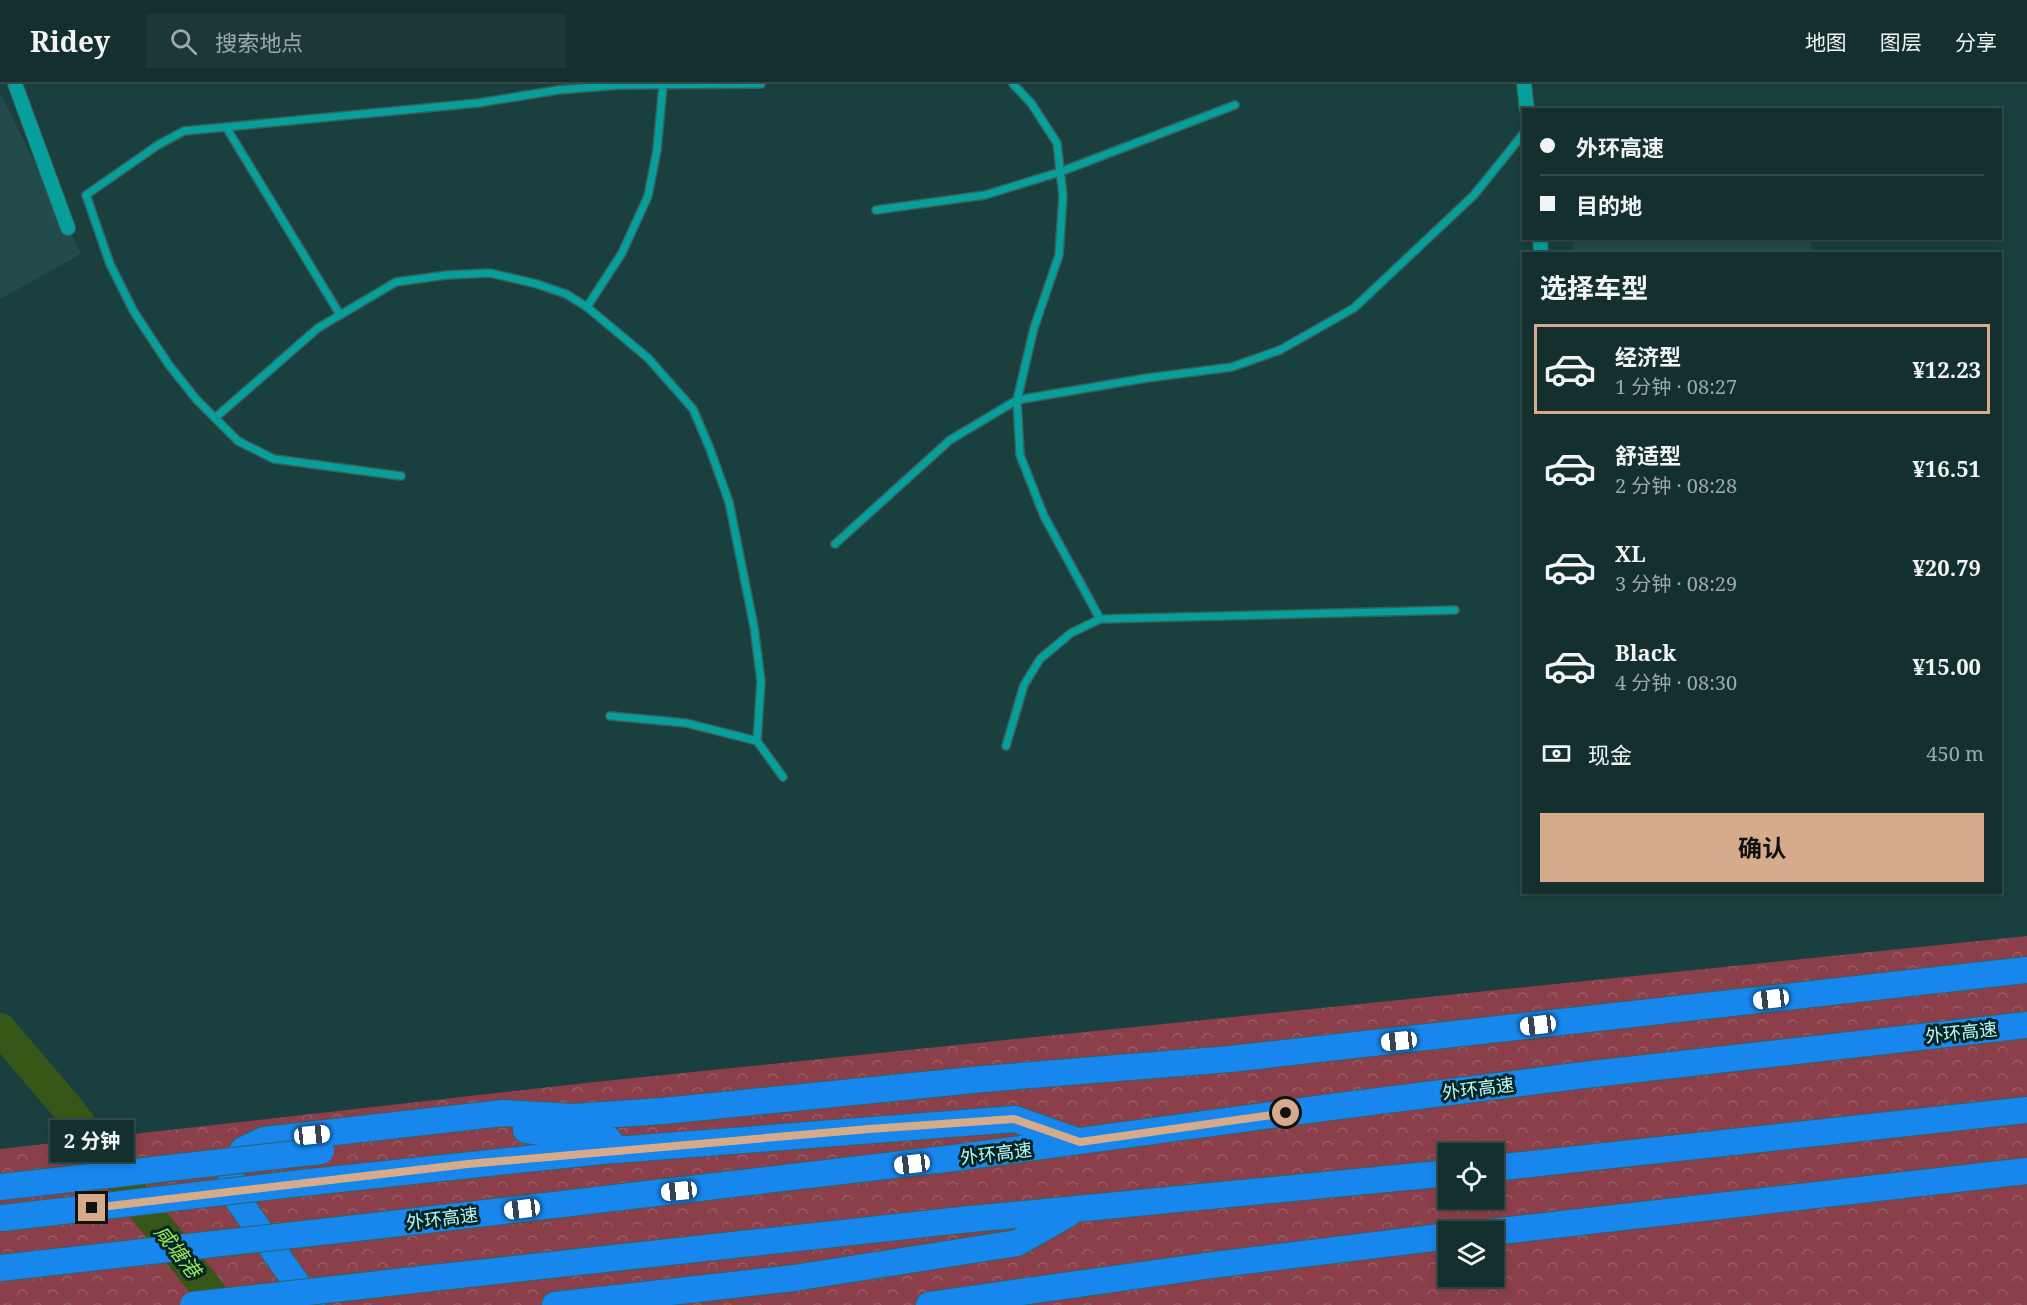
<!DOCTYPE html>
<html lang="zh">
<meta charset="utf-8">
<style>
body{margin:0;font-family:"Noto Serif","Noto Sans SC",serif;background:#1c3836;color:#f1f3f6;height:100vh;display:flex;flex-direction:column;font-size:22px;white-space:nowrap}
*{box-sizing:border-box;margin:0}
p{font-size:20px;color:#9da9aa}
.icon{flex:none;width:33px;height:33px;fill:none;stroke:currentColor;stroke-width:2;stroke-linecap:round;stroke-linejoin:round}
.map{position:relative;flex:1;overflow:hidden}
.sheet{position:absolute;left:1522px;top:168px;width:480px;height:642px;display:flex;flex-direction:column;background:#13302e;border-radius:0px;box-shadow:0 3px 9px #0003,0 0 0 2px #324b4a}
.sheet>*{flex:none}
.hud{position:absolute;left:1522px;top:24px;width:480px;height:132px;border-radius:0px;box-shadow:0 3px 9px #0003,0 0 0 2px #324b4a;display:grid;align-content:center;height:132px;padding:0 18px;background:#13302e}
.buttons{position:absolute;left:1438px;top:1059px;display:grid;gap:12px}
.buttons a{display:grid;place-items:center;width:66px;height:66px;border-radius:0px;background:#13302e;box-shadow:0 3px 9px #0003,0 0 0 2px #324b4a;font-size:30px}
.end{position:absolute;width:27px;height:27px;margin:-14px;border:8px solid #d6ab8b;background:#111;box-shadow:0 0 0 3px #111}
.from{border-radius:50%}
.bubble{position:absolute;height:42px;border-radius:0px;background:#13302e;box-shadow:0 3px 9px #0003,0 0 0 2px #324b4a;font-size:20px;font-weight:700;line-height:42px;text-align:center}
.car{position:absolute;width:18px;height:36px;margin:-18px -9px;border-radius:8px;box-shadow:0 0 4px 2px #0007;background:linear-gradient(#fff 24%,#345 0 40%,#fff 0 76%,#345 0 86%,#fff 0)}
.hud b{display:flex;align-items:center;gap:21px;height:57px;font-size:22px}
.hud b+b{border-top:2px solid #324b4a}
.hud i{width:15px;height:15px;background:#f1f3f6}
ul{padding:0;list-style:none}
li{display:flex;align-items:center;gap:18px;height:90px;margin:0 12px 9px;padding:0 6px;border:3px solid transparent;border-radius:0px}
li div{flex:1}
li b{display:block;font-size:22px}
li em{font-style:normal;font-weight:700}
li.active{border-color:#d6ab8b}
li>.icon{width:54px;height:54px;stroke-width:1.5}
h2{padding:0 18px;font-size:27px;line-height:72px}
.pay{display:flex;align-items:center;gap:15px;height:66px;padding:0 18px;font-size:22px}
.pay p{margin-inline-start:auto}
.button{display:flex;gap:12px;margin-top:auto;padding:12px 18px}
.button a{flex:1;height:69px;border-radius:0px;background:#d6ab8b;color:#111;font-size:24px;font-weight:700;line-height:69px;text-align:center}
header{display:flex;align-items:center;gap:36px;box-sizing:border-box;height:84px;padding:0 30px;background:#13302e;border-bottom:2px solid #324b4a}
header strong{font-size:28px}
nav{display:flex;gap:33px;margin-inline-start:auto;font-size:21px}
.search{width:420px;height:54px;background:#1c3836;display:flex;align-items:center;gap:15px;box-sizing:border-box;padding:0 21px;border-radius:0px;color:#9da9aa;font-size:22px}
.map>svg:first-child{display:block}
</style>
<header>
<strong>Ridey</strong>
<div class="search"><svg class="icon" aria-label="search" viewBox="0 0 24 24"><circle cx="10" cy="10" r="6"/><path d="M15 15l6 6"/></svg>搜索地点</div>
<nav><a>地图</a><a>图层</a><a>分享</a></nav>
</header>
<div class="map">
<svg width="2027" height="1221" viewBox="0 0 2027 1221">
<defs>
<pattern id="forest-crowns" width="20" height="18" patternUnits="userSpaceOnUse" patternTransform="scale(1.5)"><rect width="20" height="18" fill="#8a3f4a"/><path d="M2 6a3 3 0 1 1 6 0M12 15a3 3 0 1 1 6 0" fill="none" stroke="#995c65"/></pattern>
</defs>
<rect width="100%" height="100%" fill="#19403e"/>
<g fill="#224c4b">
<polygon points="0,9 81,170 0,215"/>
<polygon points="1573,155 1811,155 1812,169 1574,169"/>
</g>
<path fill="url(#forest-crowns)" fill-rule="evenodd" d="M2027,852V1221H0V1065L595,998ZM1449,1070H1494V1114H1449ZM1449,1148H1494V1192H1449Z"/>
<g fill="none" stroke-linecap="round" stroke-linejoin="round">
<polyline stroke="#375718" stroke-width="32" points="0,945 70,1027 114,1087 220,1221"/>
<g stroke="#36615f" stroke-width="10">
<g id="lane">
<polyline points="1013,0 1031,19 1057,59 1063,112 1059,171 1034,244 1017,316 1020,371 1044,432 1100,535"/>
<polyline points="226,43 339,229"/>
<polyline points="876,126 985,111 1060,88 1235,21"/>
<polyline points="587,223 622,169 648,112 657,66 663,1"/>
<polyline points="215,334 318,244 396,198 447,191 490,189 537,200 566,210 587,223 648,274 693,325 710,365 729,418 754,543 761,597 757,657"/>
<polyline points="401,392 274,375 238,357 196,315 169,281 134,228 110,180 86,111 158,61 184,47 478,19 558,6 619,1 761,0"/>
<polyline points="835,460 950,356 1017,316 1147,294 1232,283 1280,266 1354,224 1474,111 1524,49"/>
<polyline points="610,632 686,639 757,657 783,693"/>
<polyline points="1006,662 1024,601 1040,575 1071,549 1100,535 1455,526"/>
</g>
</g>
<g stroke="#36615f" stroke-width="16">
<g id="street">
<polyline points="15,0 68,144"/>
<polyline points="1524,0 1527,26"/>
<polyline points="1540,154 1541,170"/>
</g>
</g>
<g stroke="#36615f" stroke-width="28">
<g id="highway">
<polyline points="526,1046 609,1056"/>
<polyline points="1494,1084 2027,1026"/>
<polyline points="292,1100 602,1067 1015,1035 1074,1056"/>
<polyline points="383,1141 954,1074 1331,1023 1584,991 2027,941"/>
<polyline points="1492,1148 2027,1087"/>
<polyline points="423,1195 961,1136 1449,1089"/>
<polyline points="312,1221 233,1109 230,1088 243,1066 264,1056 503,1029 573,1033 663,1027 983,995 1230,975 2027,886"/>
<polyline points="555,1221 794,1194 1017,1159 1068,1130"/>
<polyline points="929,1221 1213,1181 1449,1152"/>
</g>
</g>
<use href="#lane" stroke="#069f9c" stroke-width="7"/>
<use href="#street" stroke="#069f9c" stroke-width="14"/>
<use href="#highway" stroke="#1786ed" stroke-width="26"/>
<g stroke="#36615f" stroke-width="28" stroke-linecap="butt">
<g id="highway-bridge">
<polyline points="0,1103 321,1067"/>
<polyline points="3,1134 292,1100"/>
<polyline points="0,1184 383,1141"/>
<polyline points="193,1221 423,1195"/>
</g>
</g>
<use href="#highway-bridge" stroke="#1786ed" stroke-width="26"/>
</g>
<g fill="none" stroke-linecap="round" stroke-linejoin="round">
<polyline stroke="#d6ab8b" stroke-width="8" points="92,1124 468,1080 869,1045 1014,1035 1080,1058 1286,1029"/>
</g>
<g text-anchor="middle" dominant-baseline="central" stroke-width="6" stroke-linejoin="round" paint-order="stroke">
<g font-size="18" fill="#c1f7f4" stroke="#002625">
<text transform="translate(1961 948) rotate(-6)">外环高速</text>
<text transform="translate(1478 1004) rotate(-7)">外环高速</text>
<text transform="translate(996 1069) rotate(-7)">外环高速</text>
<text transform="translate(442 1134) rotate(-7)">外环高速</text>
</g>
<g font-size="20" font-style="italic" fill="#9ce956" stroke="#002625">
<text transform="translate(178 1167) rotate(52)">咸塘港</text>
</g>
</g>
</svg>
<div class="buttons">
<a><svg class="icon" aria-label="locate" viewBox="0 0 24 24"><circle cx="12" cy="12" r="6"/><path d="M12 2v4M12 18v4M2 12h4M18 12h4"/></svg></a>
<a><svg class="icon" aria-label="layers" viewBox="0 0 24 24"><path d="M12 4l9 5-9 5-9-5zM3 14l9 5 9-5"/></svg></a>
</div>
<i class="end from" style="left:1286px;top:1029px"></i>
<i class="end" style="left:92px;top:1124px"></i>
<div class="bubble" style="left:50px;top:1036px;width:84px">2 分钟</div>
<i class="car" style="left:1771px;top:915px;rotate:263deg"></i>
<i class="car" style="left:1538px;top:941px;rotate:263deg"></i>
<i class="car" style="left:1399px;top:957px;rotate:264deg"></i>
<i class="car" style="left:312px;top:1051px;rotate:84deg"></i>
<i class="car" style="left:912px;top:1080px;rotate:263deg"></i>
<i class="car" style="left:679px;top:1107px;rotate:264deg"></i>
<i class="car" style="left:522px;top:1125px;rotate:263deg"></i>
<div class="hud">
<b><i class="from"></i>外环高速</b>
<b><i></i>目的地</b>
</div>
<section class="sheet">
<h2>选择车型</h2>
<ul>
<li class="active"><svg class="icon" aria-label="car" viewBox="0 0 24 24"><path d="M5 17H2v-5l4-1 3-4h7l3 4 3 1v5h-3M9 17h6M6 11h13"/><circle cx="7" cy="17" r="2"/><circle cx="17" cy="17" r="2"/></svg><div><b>经济型</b><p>1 分钟 · 08:27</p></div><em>¥12.23</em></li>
<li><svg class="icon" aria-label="car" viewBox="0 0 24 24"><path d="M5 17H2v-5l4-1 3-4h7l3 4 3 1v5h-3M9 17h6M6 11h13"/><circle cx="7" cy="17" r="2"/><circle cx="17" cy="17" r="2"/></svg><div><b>舒适型</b><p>2 分钟 · 08:28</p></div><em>¥16.51</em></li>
<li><svg class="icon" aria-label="car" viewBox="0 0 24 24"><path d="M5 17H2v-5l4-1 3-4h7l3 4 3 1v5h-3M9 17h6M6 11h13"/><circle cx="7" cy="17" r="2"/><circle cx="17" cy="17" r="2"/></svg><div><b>XL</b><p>3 分钟 · 08:29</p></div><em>¥20.79</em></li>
<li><svg class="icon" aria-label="car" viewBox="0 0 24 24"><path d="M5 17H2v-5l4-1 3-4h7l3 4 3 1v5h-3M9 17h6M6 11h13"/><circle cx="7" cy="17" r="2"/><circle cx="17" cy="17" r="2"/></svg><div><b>Black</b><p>4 分钟 · 08:30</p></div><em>¥15.00</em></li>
</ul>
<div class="pay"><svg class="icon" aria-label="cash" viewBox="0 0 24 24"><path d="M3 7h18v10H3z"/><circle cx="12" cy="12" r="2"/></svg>现金<p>450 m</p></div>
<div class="button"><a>确认</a></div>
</section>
</div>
